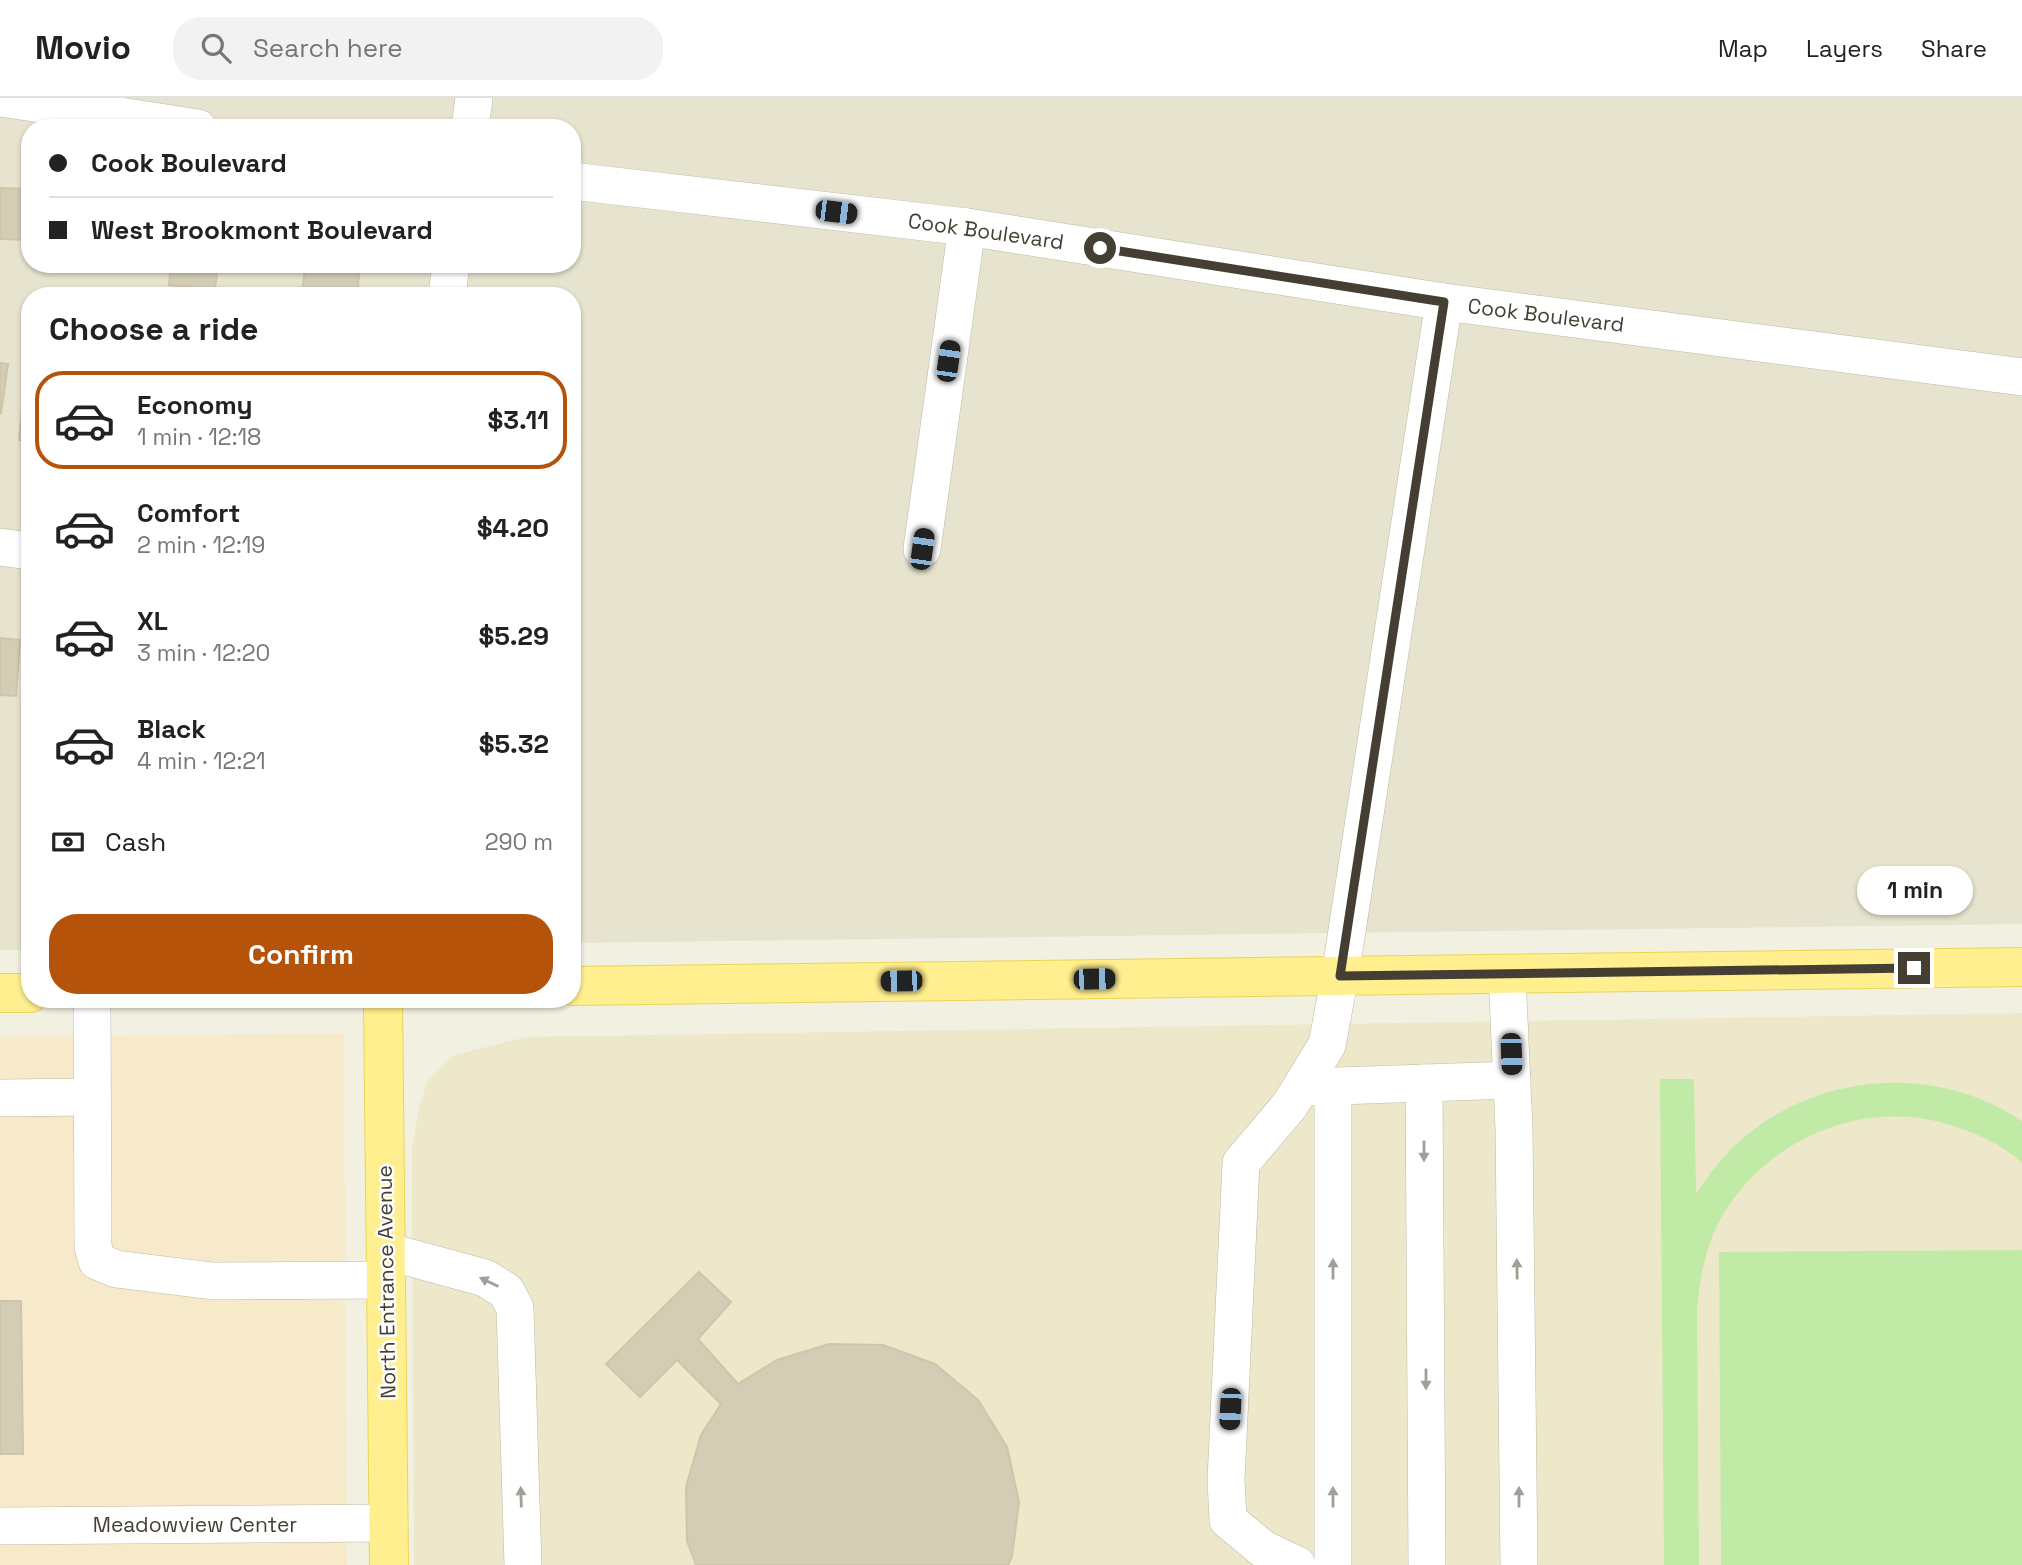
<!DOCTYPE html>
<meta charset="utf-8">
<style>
body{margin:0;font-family:"Space Grotesk",sans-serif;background:#f2f2f2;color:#222;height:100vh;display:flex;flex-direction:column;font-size:26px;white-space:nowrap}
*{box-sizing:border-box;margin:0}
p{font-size:23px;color:#767676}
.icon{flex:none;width:38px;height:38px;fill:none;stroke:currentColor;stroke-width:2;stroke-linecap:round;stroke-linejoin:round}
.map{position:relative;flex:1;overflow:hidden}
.panel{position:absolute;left:21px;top:189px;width:560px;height:721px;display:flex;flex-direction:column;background:#fff;border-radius:28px;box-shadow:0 2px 5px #0004}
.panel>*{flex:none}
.guide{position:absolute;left:21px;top:21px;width:560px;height:154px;border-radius:28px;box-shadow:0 2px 5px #0004;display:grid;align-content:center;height:154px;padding:0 28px;background:#fff}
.end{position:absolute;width:32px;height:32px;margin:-16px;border:9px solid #443f32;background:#fff;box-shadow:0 0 0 4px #fff}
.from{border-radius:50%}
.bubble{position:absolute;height:49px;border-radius:24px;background:#fff;box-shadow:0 2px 5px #0004;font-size:23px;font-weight:600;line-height:49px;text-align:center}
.car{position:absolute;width:21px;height:42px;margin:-21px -10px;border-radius:9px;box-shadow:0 0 5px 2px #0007;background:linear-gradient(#222 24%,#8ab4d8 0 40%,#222 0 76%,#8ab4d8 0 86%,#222 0)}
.guide b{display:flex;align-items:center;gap:24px;height:66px;font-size:26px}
.guide b+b{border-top:2px solid #e0e0e0}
.guide i{width:18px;height:18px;background:#222}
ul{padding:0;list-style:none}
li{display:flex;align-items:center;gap:21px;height:98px;margin:0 14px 10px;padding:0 14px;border:4px solid transparent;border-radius:28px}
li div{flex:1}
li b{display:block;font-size:26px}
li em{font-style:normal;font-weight:600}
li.current{border-color:#b45309}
li>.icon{width:63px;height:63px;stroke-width:1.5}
h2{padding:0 28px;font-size:32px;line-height:84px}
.pay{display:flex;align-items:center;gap:18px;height:77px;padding:0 28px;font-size:26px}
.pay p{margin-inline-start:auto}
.primary-button{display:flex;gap:14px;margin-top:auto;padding:14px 28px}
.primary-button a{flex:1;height:80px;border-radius:28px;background:#b45309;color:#fff;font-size:28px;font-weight:600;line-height:80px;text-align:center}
header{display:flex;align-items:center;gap:42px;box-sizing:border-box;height:98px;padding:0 35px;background:#fff;border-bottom:2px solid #e0e0e0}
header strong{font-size:33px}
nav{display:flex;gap:38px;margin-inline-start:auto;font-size:24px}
.search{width:490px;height:63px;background:#f2f2f2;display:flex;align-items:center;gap:18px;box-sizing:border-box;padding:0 24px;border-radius:28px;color:#767676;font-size:26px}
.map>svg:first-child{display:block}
</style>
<header>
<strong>Movio</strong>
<div class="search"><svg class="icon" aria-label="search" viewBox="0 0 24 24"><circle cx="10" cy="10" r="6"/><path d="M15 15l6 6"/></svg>Search here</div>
<nav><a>Map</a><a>Layers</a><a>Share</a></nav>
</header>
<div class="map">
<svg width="2022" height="1467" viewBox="0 0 2022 1467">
<rect width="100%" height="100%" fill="#f2f0e1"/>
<path fill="#e6e3cf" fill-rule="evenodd" d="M0,0H2022V826L572,845V198H30V852H0ZM30,30H572V166H30Z"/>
<polygon fill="#f7eaca" points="344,936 347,1467 0,1467 0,939"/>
<polygon fill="#ede8ca" points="2022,915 2022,1467 414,1467 412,1051 419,1010 427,984 454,957 526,939"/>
<g fill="#c2eaa7">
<path d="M1660,981H1694L1696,1095C1710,1076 1723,1057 1741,1042C1818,974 1936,965 2022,1023V1065C1999,1043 1966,1031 1936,1023C1852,1004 1763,1046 1721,1120C1705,1149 1700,1180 1697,1213L1699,1467H1664Z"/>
<polygon points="2022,1152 2022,1467 1721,1467 1719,1154"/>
</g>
<g fill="#d4cdb6" stroke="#cfc6a9" stroke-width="2">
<polygon points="0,90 30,91 30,142 0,141"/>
<polygon points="171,166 218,166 215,192 169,187"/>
<polygon points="305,166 360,166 357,198 302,198"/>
<polygon points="0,265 8,266 1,315 0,315"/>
<polygon points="24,287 30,288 30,343 19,342"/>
<polygon points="0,540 20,542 16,598 0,597"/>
<polygon points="699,1174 731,1204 698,1241 738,1286 777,1262 829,1246 883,1247 935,1266 978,1302 1007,1349 1019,1404 1012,1459 1008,1467 696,1467 687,1443 686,1389 701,1337 721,1306 677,1262 640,1299 606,1266"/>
<polygon points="0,1203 21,1203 23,1356 0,1356"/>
</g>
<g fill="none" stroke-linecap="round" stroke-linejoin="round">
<g stroke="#beb9a4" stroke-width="38">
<g id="minor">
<polyline points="2,0 198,30"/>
<polyline points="470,30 474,0"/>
<polyline points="572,83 967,129 1444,204 2022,279"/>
<polyline points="447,198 451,166"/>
<polyline points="0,449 30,453"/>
<polyline points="922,451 967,129"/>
<polyline points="1507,876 1514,1031 1519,1467"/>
<polyline points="92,901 93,1148 97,1163 116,1171 213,1183 386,1182"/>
<polyline points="1424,985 1427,1467"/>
<polyline points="1309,989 1512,982"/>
<polyline points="1333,989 1333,1467"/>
<polyline points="0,1000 92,999"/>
<polyline points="386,1153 485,1180 506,1193 515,1210 523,1467"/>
<polyline points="0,1428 389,1425"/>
<polyline points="1297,1467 1263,1451 1228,1422 1226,1382 1241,1065 1290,1007 1327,947 1340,878 1444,204"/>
</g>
</g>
<g stroke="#ebd457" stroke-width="40">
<g id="major">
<polyline points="572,888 2022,869"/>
<polyline points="0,895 30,895"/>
<polyline points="383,901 389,1467"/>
</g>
</g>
<use href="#minor" stroke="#fff" stroke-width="37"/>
<use href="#major" stroke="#ffef8e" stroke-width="38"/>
</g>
<defs><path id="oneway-solid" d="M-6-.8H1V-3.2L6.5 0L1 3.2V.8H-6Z" transform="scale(1.75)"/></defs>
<g fill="#a29f98">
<use href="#oneway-solid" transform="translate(1424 1053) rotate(90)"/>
<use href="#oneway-solid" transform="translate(1333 1171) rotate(-90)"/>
<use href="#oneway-solid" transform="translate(1517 1171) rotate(-91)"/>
<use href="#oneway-solid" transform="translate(489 1184) rotate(-154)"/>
<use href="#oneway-solid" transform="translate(1426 1281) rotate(90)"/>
<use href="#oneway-solid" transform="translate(521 1399) rotate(-92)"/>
<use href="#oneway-solid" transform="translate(1333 1399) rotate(-90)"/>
<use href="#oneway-solid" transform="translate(1519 1399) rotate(-90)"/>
</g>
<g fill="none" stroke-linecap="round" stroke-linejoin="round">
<polyline stroke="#443f32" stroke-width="9" points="1100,150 1444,204 1340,878 1914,870"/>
</g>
<g text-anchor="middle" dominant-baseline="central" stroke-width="5" stroke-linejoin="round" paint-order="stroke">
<g font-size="21" fill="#443f32" stroke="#fff">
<text transform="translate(986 133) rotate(8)">Cook Boulevard</text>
<text transform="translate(1546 217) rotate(7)">Cook Boulevard</text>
<text transform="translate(386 1184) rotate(-91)">North Entrance Avenue</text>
<text x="195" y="1426">Meadowview Center</text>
</g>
</g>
</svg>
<i class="end from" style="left:1100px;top:150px"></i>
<i class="end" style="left:1914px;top:870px"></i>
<div class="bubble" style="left:1857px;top:768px;width:116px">1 min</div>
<i class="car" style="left:836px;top:114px;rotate:97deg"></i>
<i class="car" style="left:948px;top:263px;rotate:8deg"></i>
<i class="car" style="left:922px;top:451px;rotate:8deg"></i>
<i class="car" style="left:1094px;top:881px;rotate:89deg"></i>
<i class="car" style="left:901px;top:883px;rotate:269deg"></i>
<i class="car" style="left:1511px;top:956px;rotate:178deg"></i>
<i class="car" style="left:1230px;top:1311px;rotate:183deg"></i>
<div class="guide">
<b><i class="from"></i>Cook Boulevard</b>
<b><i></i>West Brookmont Boulevard</b>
</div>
<section class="panel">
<h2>Choose a ride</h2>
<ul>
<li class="current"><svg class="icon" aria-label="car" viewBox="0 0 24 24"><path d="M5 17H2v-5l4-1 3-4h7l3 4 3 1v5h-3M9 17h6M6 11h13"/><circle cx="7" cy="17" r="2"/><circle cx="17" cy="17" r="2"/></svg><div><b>Economy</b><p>1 min · 12:18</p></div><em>$3.11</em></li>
<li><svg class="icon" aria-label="car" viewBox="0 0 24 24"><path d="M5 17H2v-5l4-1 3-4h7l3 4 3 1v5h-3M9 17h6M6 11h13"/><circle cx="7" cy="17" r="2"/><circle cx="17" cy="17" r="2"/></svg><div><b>Comfort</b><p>2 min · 12:19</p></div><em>$4.20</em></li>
<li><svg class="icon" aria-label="car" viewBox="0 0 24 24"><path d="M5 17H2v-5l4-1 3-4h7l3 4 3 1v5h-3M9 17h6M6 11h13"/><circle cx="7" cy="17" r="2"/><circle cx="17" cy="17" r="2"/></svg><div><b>XL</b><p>3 min · 12:20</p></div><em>$5.29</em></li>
<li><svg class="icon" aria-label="car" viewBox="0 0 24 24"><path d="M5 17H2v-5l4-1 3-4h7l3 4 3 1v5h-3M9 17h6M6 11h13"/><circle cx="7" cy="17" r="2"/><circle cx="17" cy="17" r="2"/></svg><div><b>Black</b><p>4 min · 12:21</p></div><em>$5.32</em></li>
</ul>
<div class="pay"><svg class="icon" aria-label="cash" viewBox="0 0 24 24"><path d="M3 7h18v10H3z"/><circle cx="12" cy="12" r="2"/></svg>Cash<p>290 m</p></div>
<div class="primary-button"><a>Confirm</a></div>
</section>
</div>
